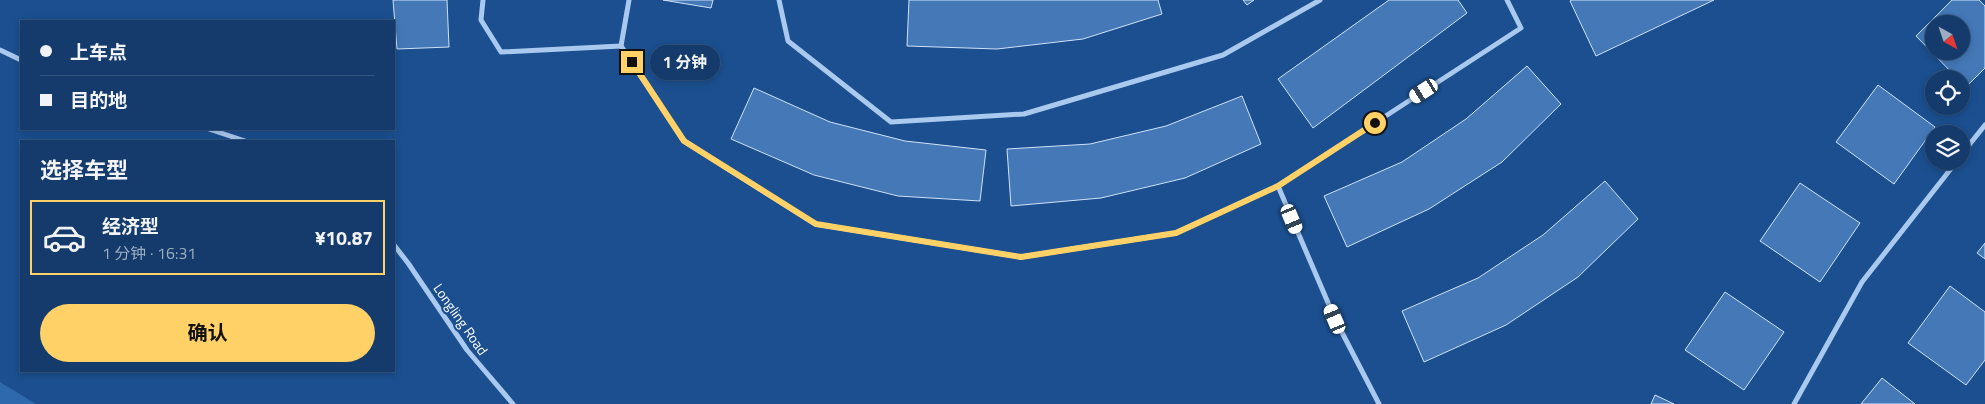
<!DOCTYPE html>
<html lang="zh">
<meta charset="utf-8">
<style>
body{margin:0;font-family:"Titillium Web","Noto Sans SC",sans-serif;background:#214673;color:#f1f3f6;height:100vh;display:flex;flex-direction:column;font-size:19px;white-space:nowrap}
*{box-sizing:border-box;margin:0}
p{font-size:16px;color:#9dadc1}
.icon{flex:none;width:28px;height:28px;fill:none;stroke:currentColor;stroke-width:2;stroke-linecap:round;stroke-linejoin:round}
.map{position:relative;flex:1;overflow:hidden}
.panel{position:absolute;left:20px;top:140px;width:375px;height:232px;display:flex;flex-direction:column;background:#143b6b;border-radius:0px;box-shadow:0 2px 8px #0003,0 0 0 1px #33557e}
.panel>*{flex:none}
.banner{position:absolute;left:20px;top:20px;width:375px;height:110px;border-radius:0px;box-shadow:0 2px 8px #0003,0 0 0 1px #33557e;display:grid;align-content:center;height:110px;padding:0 20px;background:#143b6b}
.needle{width:32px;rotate:140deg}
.fabs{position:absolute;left:1925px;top:15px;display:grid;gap:10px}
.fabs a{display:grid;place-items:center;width:45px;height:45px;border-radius:50%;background:#143b6b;box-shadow:0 2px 8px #0003,0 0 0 1px #33557e;font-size:25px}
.end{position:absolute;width:22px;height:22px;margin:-11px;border:6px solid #ffd166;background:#111;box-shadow:0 0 0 2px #111}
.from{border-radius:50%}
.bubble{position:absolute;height:35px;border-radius:18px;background:#143b6b;box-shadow:0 2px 8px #0003,0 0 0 1px #33557e;font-size:16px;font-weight:700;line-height:35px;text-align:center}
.car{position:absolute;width:15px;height:30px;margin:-15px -8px;border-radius:6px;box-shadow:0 0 4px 1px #0007;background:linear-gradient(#fff 24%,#345 0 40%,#fff 0 76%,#345 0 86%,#fff 0)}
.banner b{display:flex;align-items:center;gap:18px;height:48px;font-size:19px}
.banner b+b{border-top:1px solid #33557e}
.banner i{width:12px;height:12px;background:#f1f3f6}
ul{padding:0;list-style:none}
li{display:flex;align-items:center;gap:15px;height:75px;margin:0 10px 8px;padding:0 10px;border:2px solid transparent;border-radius:0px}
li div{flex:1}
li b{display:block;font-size:19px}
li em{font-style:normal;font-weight:700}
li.active{border-color:#ffd166}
li>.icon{width:45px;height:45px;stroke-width:1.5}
h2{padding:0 20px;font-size:22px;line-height:60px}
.cta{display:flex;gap:10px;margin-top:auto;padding:10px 20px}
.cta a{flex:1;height:58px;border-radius:30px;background:#ffd166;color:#111;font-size:20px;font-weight:700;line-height:58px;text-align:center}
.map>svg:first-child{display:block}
</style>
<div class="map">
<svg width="1985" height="404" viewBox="0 0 1985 404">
<rect width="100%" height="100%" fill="#1b4f8f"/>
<polygon fill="#2e69ad" points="0,382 36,404 0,404"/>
<g fill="#4478b7" stroke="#cfe3fa" fill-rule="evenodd">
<polygon points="393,0 447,0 449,47 397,49"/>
<polygon points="663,0 713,0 711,8"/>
<polygon points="909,0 1158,0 1162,14 1083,39 997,49 907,46"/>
<polygon points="1243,0 1254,0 1247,5"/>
<polygon points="1389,0 1458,0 1467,13 1313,128 1278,79"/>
<polygon points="1572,0 1714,0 1596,56 1570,1"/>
<path d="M1952,0H1979L1985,6V68L1966,87L1961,82V79H1958L1916,36ZM1934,24H1961V51H1934Z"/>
<polygon points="1527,66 1561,104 1502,162 1429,209 1347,247 1324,196 1402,162 1466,119"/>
<polygon points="1878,85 1935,127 1894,184 1836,142"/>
<polygon points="754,88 830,122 905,141 986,150 980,201 898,196 814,175 731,139"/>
<polygon points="1242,96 1261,144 1185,178 1101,198 1011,206 1007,149 1090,144 1166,126"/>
<polygon points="1605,181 1638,219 1578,277 1506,325 1424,362 1402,311 1478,278 1543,235"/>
<polygon points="1800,183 1860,223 1820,282 1760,241"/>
<polygon points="1985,243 1985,259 1977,253"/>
<polygon points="1950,286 1985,312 1985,360 1966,385 1908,343"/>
<polygon points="1725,292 1784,332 1744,390 1685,350"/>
<polygon points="1882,378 1915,404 1861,404"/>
<polygon points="1655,395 1674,404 1651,404"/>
</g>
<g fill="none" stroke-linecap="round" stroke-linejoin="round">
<g stroke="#a9c9ee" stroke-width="5">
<polyline points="483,0 481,20 501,52 621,46"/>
<polyline points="629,0 621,46 684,141 815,224 1021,257 1176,233 1278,186"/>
<polyline points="779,0 788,41 891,122 1024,114 1223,55 1320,0"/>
<polyline points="0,50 21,60"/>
<polyline points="209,129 245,141"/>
<polyline points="1961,155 1985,125"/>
<polyline points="394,245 408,263 467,350 513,404"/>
<polyline points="1379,404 1335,319 1278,186 1521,28 1507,0"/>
<polyline points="1794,404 1862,282 1957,161"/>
</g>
</g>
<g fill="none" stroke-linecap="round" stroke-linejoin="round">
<polyline stroke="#ffd166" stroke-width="6" points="632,62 684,141 816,224 1021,257 1176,233 1278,186 1375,123"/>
</g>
<g text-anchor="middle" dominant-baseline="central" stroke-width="4.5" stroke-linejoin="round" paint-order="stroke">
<g font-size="14" fill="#fff" stroke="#1b4f8f">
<text transform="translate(461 319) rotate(55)">Longling Road</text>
</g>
</g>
</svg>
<div class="fabs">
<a><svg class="needle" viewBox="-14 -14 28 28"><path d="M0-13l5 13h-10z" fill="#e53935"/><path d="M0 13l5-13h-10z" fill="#9dadc1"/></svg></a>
<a><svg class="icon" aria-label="locate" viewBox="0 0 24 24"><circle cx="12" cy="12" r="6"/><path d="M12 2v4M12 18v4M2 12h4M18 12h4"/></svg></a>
<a><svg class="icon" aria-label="layers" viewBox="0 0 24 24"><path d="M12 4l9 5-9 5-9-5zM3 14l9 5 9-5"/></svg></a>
</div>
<i class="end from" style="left:1375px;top:123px"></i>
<i class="end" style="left:632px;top:62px"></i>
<div class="bubble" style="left:650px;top:45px;width:70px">1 分钟</div>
<i class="car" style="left:1424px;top:91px;rotate:237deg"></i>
<i class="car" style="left:1292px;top:219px;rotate:157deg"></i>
<i class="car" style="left:1335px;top:319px;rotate:337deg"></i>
<div class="banner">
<b><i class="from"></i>上车点</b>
<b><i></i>目的地</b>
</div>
<section class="panel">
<h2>选择车型</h2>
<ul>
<li class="active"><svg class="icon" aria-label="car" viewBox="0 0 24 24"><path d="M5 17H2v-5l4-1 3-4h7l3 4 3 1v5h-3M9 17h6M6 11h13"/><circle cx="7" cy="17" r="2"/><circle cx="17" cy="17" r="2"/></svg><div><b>经济型</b><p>1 分钟 · 16:31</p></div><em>¥10.87</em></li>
</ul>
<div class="cta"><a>确认</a></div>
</section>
</div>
